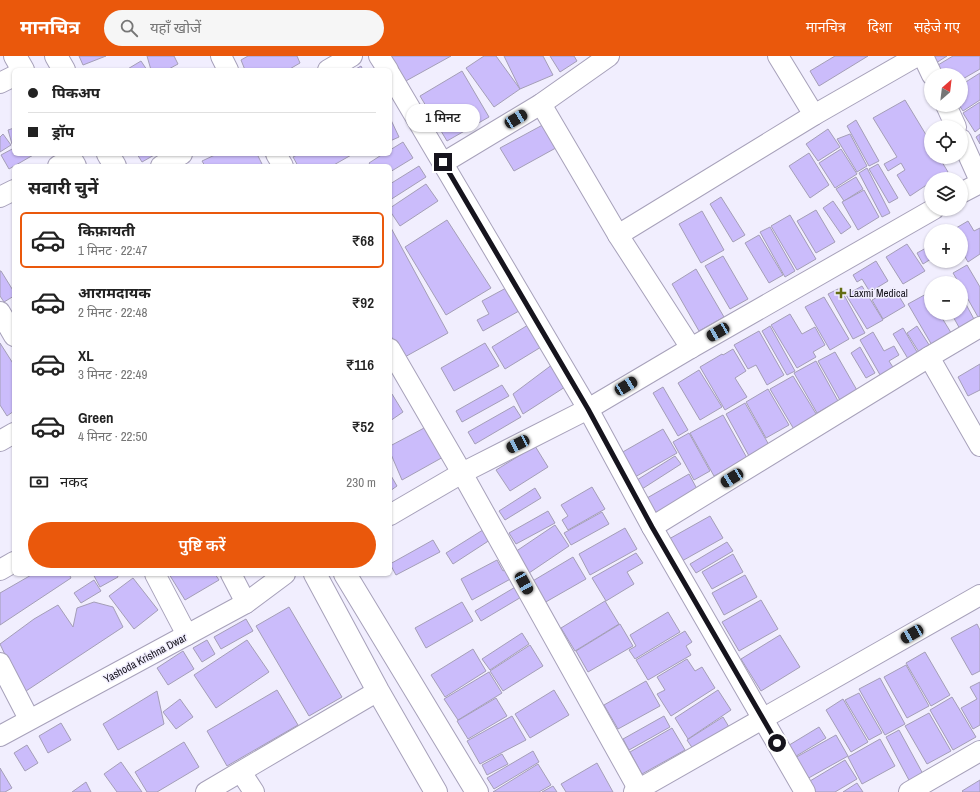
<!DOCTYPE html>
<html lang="hi">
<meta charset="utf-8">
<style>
body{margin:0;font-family:"Archivo Narrow","Noto Sans Devanagari",sans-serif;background:#f6f6f6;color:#222;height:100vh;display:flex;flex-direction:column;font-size:15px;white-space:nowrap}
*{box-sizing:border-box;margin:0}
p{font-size:13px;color:#767676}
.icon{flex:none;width:22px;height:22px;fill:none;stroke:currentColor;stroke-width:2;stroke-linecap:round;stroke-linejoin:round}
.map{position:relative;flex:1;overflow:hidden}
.details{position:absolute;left:12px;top:108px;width:380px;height:412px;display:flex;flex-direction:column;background:#fff;border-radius:6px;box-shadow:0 1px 3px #0004}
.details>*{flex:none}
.guide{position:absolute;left:12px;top:12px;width:380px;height:88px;border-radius:6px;box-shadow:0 1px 3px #0004;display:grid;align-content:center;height:88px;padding:0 16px;background:#fff}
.needle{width:26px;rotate:28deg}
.buttons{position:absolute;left:924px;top:12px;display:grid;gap:8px}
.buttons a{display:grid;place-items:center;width:44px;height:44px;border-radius:50%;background:#fff;box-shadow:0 1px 3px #0004;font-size:20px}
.end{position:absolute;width:18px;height:18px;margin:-9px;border:5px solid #16141d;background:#fff;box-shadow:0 0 0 2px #fff}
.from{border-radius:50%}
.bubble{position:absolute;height:28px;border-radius:14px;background:#fff;box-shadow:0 1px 3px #0004;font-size:13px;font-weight:600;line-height:28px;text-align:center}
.car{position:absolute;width:12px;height:24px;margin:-12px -6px;border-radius:5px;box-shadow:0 0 3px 1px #0007;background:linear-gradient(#222 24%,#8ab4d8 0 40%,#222 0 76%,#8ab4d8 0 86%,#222 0)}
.guide b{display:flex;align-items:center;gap:14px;height:38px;font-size:15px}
.guide b+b{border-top:1px solid #e0e0e0}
.guide i{width:10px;height:10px;background:#222}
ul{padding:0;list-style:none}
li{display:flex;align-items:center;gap:12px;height:56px;margin:0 8px 6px;padding:0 8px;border:2px solid transparent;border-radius:6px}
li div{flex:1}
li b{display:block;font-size:15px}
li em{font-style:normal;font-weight:600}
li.selected{border-color:#ea580c}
li>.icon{width:36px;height:36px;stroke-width:1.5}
h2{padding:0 16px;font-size:18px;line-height:48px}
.pay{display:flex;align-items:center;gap:10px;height:44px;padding:0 16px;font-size:15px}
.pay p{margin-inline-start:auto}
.cta{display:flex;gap:8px;margin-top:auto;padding:8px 16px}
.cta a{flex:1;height:46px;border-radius:24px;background:#ea580c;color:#fff;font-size:16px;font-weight:600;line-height:46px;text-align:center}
header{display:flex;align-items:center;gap:24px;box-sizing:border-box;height:56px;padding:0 20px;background:#ea580c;color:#fff}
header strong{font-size:19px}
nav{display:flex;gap:22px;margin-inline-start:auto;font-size:14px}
.search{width:280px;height:36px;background:#f6f6f6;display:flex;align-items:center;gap:10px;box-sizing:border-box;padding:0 14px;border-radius:22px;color:#767676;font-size:15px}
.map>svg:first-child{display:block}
</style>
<header>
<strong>मानचित्र</strong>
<div class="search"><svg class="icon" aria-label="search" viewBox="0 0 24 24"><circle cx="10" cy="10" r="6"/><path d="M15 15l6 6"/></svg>यहाँ खोजें</div>
<nav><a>मानचित्र</a><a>दिशा</a><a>सहेजे गए</a></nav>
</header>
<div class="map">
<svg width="980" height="736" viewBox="0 0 980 736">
<rect width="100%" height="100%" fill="#f1eefe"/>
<g fill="#cbbcfb" stroke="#a49eb7">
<polygon points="79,0 106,0 83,9"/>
<polygon points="147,0 174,0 178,8 167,14 151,14"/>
<polygon points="248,0 297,0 300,7 288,14 245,14 241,4"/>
<polygon points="390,0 451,0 404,26"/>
<polygon points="484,0 496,0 520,33 494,51 466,12"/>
<polygon points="504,0 543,0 553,19 520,33"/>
<polygon points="550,0 574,0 577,5 560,16"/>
<polygon points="835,0 868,0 819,30 810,15"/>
<polygon points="932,0 947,0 936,7"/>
<polygon points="953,0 980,0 980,13 961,24 961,19 938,19 933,12"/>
<polygon points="141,5 147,14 126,14"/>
<polygon points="361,10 363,14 354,14"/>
<polygon points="462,15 489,61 447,85 420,40"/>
<polygon points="980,17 980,44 963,55 959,49 961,49 961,29"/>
<polygon points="905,44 931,87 931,101 939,101 948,116 936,123 931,123 931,126 910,140 897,119 905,114 901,107 888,115 884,108 897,101 873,62"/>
<polygon points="980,46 980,72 975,76 963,57"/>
<polygon points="391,64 399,81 390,85 390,65"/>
<polygon points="856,64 879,105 869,110 847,70"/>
<polygon points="550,65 563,88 514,115 500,92"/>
<polygon points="14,72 14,88 12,88 8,74"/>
<polygon points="828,73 840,91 818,105 806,88"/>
<polygon points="3,78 11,89 0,96 0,81"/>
<polygon points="850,78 867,110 857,116 837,83"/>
<polygon points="980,78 980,88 976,81"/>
<polygon points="403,86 413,102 390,116 390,110 371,110 369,107 383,98 390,98 390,94"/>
<polygon points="14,92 14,98 35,98 9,113 1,99"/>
<polygon points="841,93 857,118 835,132 819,107"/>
<polygon points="809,97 829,129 810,142 789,110"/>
<polygon points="137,98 156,98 142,106"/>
<polygon points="217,98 257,98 263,110 205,110 202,105"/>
<polygon points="299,98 353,98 332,110 298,110 293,101"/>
<polygon points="878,108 898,142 889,147 869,113"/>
<polygon points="419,110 426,121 390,144 390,128"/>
<polygon points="867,112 890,157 882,161 859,117"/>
<polygon points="856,121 863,133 844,145 836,133"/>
<polygon points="426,128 438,145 400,170 390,155 390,152"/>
<polygon points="864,134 879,161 858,174 842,146"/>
<polygon points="721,141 745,179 733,186 710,148"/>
<polygon points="833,145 851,171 841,178 823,152"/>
<polygon points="816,154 835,186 816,197 797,165"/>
<polygon points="702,155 724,194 701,207 679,168"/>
<polygon points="790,159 816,203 797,214 771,170"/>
<polygon points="447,164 491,232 446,259 405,191"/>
<polygon points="968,165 974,175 980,172 980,198 968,206 961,194 961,175 951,175"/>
<polygon points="390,170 448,277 403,302 390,278"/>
<polygon points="770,171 795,215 785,221 760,176"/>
<polygon points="759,179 783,219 769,227 745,187"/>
<polygon points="907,188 925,215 903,228 886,201"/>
<polygon points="926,192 931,200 931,203 923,208 917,197"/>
<polygon points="723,200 748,243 730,253 705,210"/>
<polygon points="876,205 888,225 870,236 862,223 857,226 853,219"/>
<polygon points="967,209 980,231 980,260 978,261 961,231 961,227 959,227 953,217"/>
<polygon points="696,213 724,261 699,275 672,228"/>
<polygon points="0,215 1,215 14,236 14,240 4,246 0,240"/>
<polygon points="862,230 883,264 867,273 846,239"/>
<polygon points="506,232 519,255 483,275 477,264 489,258 482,245"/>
<polygon points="840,232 865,277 853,283 828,238"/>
<polygon points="894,232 905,250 883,263 872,244"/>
<polygon points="928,237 931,243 931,257 939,257 953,280 933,291 908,248"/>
<polygon points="961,239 975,265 960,273 951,257 961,257"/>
<polygon points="824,241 849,283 830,294 805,251"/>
<polygon points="790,258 802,278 815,271 825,289 813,296 816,301 797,312 771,269"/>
<polygon points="533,266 546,288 505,313 492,291"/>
<polygon points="770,270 795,315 787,319 762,275"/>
<polygon points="917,270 933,295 922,301 907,277"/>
<polygon points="903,272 920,301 910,306 893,278"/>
<polygon points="759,275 784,319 767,329 756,309 748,313 734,289"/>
<polygon points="873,276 884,295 894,290 899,299 889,305 896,316 883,324 860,284"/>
<polygon points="0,287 14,309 14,355 7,360 0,349"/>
<polygon points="485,287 499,310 454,335 441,312"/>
<polygon points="860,291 875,317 866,322 851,297"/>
<polygon points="733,293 746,315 735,322 747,341 725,354 700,311 722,298 723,299"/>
<polygon points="835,296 858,336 841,346 818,305"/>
<polygon points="816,305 838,345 817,357 794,317"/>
<polygon points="553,308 565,331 523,358 513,338"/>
<polygon points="980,308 980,334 968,340 958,321"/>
<polygon points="699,314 722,351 700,364 678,327"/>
<polygon points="793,320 818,361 795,375 770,333"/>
<polygon points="502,329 509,340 462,366 456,355"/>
<polygon points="663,331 688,374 678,380 653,337"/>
<polygon points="768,333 789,369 766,382 746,346"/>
<polygon points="392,338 403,356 390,365 390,339"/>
<polygon points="745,347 769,389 749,400 726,358"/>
<polygon points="514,350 521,361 475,388 468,376"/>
<polygon points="723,359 747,402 714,420 690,377"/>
<polygon points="426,371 445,400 402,424 390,396 390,390"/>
<polygon points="663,373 677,397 635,421 621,397"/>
<polygon points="689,377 710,415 694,424 673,386"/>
<polygon points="535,390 548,411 510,435 496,414"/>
<polygon points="675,400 681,408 642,433 637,424"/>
<polygon points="390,418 397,430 390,435"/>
<polygon points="689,418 697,433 649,461 640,446"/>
<polygon points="592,431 605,453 568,474 562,464 568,460 561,449"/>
<polygon points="535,432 541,442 505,464 499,455"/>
<polygon points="548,455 555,467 516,488 509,477"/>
<polygon points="602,456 609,468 571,489 564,477"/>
<polygon points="710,460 723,482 682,505 669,483"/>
<polygon points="555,469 569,490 529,517 515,496"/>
<polygon points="486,472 493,482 453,508 446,497"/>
<polygon points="625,472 637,493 590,519 579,498"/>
<polygon points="433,484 440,496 396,519 390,508"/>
<polygon points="727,486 733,495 696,517 690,508"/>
<polygon points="636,497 643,507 627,516 634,528 606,545 592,522"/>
<polygon points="733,498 743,516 712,533 702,516"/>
<polygon points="573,501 586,523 544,547 531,526"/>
<polygon points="497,504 503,515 511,510 516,520 472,544 461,523"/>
<polygon points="33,518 69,518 71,522 0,569 0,537"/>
<polygon points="93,518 117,518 118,521 100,531"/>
<polygon points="169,518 215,518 219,524 185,544"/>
<polygon points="745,519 757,541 724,559 712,537"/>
<polygon points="133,522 158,554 134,573 109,540"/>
<polygon points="94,524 101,535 81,547 74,537"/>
<polygon points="517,530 523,540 481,565 475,555"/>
<polygon points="761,544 778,573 739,595 722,566"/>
<polygon points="605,545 619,568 575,595 561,572"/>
<polygon points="94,546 113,551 123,571 23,637 0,588 34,563 58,549 73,571 77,552"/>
<polygon points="462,546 473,565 426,592 415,572"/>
<polygon points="289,551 342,641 309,660 256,570"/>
<polygon points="668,556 680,576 635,603 629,594 636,590 630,579"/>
<polygon points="246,563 253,575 221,593 214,581"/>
<polygon points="620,568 633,590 588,616 576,595"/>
<polygon points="977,568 980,574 980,615 972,619 951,582"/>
<polygon points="685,575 692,586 686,590 691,599 648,624 636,604"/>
<polygon points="522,577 529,588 490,614 482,603"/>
<polygon points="780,579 800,611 761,635 741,603"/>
<polygon points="207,584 215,598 202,606 193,592"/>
<polygon points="247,584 269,616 216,652 194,619"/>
<polygon points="530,589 543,610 503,635 490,615"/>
<polygon points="473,593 486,615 445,641 431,619"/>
<polygon points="183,595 194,613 168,629 157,612"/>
<polygon points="925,596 950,639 931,650 906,607"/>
<polygon points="687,603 695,615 702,611 715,632 671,660 657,638 665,634 657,621"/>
<polygon points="906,609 929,650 907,662 884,621"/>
<polygon points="489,616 502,637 458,664 444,643"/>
<polygon points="880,622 905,668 885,679 859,633"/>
<polygon points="646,625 660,650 618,673 604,649"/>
<polygon points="980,626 980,669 973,673 961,652 977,643 970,631"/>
<polygon points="277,634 298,669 227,710 207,675"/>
<polygon points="554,634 569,659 530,682 515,658"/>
<polygon points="718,634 731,654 688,683 675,662"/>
<polygon points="157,635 164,668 118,694 103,668"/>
<polygon points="859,637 882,677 869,684 845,644"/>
<polygon points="952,641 976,681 953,694 930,654"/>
<polygon points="496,642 507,660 468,683 457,665"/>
<polygon points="180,643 193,661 176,673 163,656"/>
<polygon points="843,643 868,686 851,696 826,654"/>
<polygon points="929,657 951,695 927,708 905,670"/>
<polygon points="512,660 526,684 480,708 467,685"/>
<polygon points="664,660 670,671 629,694 623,683"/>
<polygon points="723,661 729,671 693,693 687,684"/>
<polygon points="61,667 71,684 48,697 39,680"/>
<polygon points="819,671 826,682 793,702 786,691"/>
<polygon points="672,672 685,694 642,718 630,696"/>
<polygon points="899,674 923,718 910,726 886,681"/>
<polygon points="836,679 848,700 805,724 793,703"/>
<polygon points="880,683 895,710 862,728 848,701"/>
<polygon points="184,686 199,711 157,736 147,736 135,716"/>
<polygon points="27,689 38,707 25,715 14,697"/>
<polygon points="533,695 539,706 494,733 487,722"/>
<polygon points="502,698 508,708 487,719 482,709"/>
<polygon points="845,704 857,723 835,736 809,736 805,728"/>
<polygon points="121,706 142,736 117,736 104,718"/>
<polygon points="597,707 613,736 566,736 561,728"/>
<polygon points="538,708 551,729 539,736 493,736"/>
<polygon points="0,712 12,732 5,736 0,736"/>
<polygon points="980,724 980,736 963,736 962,735"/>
<polygon points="86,726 91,736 72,736"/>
<polygon points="857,727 863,736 843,736"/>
<polygon points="553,730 557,736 542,736"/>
</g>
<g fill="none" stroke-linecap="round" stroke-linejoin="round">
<g stroke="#a7a1ba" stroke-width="22">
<g id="street">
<polyline points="221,0 228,14"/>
<polyline points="379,0 388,14"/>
<polyline points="778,0 814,59"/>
<polyline points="923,0 932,19"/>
<polyline points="328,14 352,0"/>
<polyline points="390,18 588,353 652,471 805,736"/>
<polyline points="0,27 14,20"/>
<polyline points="541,48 618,179 691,292"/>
<polyline points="946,49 956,71"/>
<polyline points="961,83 980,125"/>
<polyline points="276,98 283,110"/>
<polyline points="443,107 541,48 609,0"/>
<polyline points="58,110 71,103"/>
<polyline points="161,110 182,98"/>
<polyline points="961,137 980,127"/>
<polyline points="0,141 14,134"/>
<polyline points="618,179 814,59 917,0"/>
<polyline points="0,256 14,280"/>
<polyline points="390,293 462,417 640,736"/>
<polyline points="929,301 980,390"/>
<polyline points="0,385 14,377"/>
<polyline points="390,459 462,417 588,353 691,292 934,153"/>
<polyline points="652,471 929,301 980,271"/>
<polyline points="0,514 14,506"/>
<polyline points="155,518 187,579"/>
<polyline points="231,518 246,547"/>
<polyline points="0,607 29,663"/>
<polyline points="0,680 246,547 285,518"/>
<polyline points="241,716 254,736"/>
<polyline points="206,736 378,635"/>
<polyline points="634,736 980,539"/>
<polyline points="909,736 980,695"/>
</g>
</g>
<g stroke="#a7a1ba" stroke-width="24">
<g id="secondary">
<polyline points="15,0 23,14"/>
<polyline points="56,0 64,14"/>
<polyline points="68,98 75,110"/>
<polyline points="108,98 115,110"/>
<polyline points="315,518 378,635 436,736"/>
<polyline points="345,518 477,736"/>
</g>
</g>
<use href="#street" stroke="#fff" stroke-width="20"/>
<use href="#secondary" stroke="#fff" stroke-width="22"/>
</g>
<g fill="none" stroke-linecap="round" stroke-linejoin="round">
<polyline stroke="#16141d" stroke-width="5" points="443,106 588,353 652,471 777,687"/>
</g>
<path fill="#646d13" stroke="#f1eefe" stroke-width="1.5" d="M839 231h4v4h4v4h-4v4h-4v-4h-4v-4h4z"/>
<g text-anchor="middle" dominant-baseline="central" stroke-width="3" stroke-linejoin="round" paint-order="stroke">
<g font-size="11" fill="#16141d" stroke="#f1eefe" text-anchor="start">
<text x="849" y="237">Laxmi Medical</text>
</g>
<g font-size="11" fill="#16141d" stroke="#f1eefe">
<text transform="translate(145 602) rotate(-28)">Yashoda Krishna Dwar</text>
</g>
</g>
</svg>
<div class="buttons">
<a><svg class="needle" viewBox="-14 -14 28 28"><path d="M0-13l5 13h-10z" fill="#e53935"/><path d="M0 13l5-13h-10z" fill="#767676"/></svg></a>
<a><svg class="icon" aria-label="locate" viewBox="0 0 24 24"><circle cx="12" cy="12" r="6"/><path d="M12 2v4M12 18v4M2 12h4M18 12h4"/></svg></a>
<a><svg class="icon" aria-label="layers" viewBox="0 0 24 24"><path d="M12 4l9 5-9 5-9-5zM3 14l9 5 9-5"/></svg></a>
<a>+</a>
<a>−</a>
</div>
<i class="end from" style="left:777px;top:687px"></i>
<i class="end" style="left:443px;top:106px"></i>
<div class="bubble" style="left:406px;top:48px;width:74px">1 मिनट</div>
<i class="car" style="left:516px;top:63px;rotate:59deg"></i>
<i class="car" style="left:718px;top:276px;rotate:240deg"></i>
<i class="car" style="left:626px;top:330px;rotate:59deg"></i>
<i class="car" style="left:518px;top:388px;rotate:243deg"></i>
<i class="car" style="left:732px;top:422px;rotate:238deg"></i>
<i class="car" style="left:524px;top:527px;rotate:151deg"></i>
<i class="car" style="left:912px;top:578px;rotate:240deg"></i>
<div class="guide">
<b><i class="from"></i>पिकअप</b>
<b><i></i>ड्रॉप</b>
</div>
<section class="details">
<h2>सवारी चुनें</h2>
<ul>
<li class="selected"><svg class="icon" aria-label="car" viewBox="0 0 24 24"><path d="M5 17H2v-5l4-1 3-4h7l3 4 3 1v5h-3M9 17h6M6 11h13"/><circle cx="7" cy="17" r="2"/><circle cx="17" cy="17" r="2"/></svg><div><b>किफ़ायती</b><p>1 मिनट · 22:47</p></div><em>₹68</em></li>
<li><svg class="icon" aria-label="car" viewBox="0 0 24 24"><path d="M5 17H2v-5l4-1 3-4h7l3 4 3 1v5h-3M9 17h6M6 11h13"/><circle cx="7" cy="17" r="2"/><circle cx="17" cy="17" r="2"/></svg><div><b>आरामदायक</b><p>2 मिनट · 22:48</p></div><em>₹92</em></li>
<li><svg class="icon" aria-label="car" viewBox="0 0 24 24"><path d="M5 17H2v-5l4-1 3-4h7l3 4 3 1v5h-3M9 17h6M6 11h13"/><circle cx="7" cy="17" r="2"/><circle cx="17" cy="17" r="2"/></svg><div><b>XL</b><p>3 मिनट · 22:49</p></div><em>₹116</em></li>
<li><svg class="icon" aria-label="car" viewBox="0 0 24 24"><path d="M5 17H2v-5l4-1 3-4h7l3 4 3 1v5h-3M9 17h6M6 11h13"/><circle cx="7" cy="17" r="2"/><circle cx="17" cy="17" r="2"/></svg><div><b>Green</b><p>4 मिनट · 22:50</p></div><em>₹52</em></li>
</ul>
<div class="pay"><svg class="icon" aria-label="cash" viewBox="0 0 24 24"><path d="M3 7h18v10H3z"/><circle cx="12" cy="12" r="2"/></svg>नकद<p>230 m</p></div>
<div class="cta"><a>पुष्टि करें</a></div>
</section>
</div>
